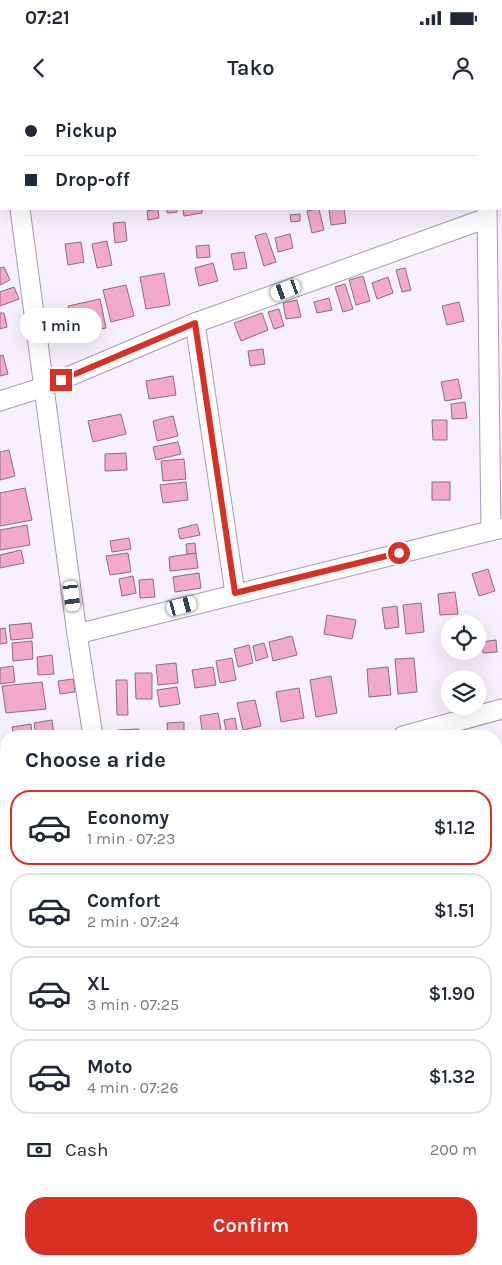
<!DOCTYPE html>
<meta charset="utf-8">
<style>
body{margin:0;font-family:Karla,sans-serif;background:#f6f6f7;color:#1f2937;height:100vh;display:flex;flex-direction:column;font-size:19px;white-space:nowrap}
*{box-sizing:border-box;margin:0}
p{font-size:16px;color:#747a83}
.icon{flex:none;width:28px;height:28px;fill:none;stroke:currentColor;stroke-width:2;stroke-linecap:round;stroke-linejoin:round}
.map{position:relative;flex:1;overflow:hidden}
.details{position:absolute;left:0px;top:630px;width:502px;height:535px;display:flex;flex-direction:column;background:#fff;border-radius:20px 20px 0 0;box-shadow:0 5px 20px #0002}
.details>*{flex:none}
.top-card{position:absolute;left:0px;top:0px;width:502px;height:110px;box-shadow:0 5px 20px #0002;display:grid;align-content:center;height:110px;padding:0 25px;background:#fff}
.buttons{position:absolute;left:441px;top:515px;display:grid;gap:10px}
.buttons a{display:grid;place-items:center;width:45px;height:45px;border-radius:50%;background:#fff;box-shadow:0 5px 20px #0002;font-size:25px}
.end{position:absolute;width:22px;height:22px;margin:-11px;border:6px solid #d93025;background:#fff;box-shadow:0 0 0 2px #fff}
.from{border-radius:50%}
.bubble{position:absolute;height:35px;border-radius:18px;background:#fff;box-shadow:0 5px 20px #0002;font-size:16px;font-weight:600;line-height:35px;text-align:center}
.car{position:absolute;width:15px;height:30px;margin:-15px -8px;border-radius:6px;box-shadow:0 0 4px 1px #0007;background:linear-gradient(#fff 24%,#345 0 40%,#fff 0 76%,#345 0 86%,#fff 0)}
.top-card b{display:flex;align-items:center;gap:18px;height:48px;font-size:19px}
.top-card b+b{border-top:1px solid #e0e1e3}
.top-card i{width:12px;height:12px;background:#1f2937}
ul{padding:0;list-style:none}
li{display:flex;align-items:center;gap:15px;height:75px;margin:0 10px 8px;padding:0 15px;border:2px solid #e0e1e3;border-radius:20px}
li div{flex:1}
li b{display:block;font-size:19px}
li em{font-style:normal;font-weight:600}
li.current{border-color:#d93025}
li>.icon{width:45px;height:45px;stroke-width:1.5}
h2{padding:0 25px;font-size:22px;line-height:60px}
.pay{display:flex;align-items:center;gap:12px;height:55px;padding:0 25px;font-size:19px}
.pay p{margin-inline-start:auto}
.button{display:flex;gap:10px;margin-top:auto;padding:10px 25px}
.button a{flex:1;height:58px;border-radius:20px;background:#d93025;color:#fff;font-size:20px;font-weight:600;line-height:58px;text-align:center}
.status{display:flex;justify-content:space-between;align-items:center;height:35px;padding:0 25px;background:#fff;direction:ltr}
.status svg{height:14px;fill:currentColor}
header{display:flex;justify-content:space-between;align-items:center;height:65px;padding:0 25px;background:#fff;font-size:22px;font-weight:600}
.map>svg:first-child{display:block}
</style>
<div class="status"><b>07:21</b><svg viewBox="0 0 49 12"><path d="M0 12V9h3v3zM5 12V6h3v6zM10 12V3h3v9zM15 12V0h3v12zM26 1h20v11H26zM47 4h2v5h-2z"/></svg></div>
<header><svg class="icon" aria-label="back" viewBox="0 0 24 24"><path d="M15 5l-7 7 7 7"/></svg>Tako<svg class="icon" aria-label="person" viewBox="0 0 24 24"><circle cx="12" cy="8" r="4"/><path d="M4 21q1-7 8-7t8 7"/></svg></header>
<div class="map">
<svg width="502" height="1165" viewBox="0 0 502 1165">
<rect width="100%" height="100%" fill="#f5f0fc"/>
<g fill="#f3aac8" stroke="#8d6e7a">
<rect x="86" y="0" width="25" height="1"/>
<rect x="164" y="0" width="21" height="1"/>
<polygon points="158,109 159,118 148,120 147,111"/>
<polygon points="167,109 177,109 177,112 167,113"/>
<polygon points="183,109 202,109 202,113 184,116"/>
<polygon points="319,109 324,130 312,133 307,111"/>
<polygon points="329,109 344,109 346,123 331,125"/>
<polygon points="300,114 300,121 291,122 290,115"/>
<polygon points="125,122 127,141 115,143 113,123"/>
<polygon points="266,133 276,162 264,166 255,136"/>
<polygon points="290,134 293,148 278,152 275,138"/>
<polygon points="107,141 112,165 97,168 92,144"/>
<polygon points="81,142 84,162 68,165 65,144"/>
<polygon points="209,145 210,157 197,158 196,146"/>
<polygon points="244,152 247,168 234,170 231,154"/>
<polygon points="213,163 218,181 199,186 195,168"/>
<polygon points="4,167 10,180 0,185 0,168"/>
<polygon points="405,168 411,190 402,192 396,170"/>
<polygon points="164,173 170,205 146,209 140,177"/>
<polygon points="363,176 370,201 356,205 349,180"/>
<polygon points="388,177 393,193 377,199 372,183"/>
<polygon points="345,184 353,209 343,212 335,187"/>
<polygon points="126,185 134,216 111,222 103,190"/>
<polygon points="14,187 19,199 0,206 0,192"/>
<polygon points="329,198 332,210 317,213 314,202"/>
<polygon points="100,199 106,228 75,234 68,206"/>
<polygon points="297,200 301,217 286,219 283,203"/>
<polygon points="459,202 464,221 447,225 442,206"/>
<polygon points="279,209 284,226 274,229 268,212"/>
<polygon points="0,213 4,213 7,227 0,229"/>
<polygon points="262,213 268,230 241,241 234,223"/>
<polygon points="263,249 265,264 250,266 248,251"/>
<polygon points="3,255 8,274 0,276 0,256"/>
<polygon points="173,276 176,295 149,299 146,281"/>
<polygon points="458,279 462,298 445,301 441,282"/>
<polygon points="465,302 467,318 452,319 451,304"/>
<polygon points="121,314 126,334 93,342 88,321"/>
<polygon points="173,316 178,336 157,341 153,321"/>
<polygon points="432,320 447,320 447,340 433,340"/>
<polygon points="178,342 181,354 156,360 153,347"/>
<polygon points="9,350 15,376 0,380 0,352"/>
<polygon points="126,353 127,370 105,371 105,354"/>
<polygon points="184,359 186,379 163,381 161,361"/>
<polygon points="186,382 188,400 163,403 160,385"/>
<rect x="432" y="382" width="18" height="18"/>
<polygon points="25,388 32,420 0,426 0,393"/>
<polygon points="197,424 200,435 180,439 178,429"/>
<polygon points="27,425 30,445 0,450 0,430"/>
<polygon points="129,438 131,449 112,452 110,441"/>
<polygon points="195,443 196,454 187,454 186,444"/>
<polygon points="21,450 24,463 0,468 0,455"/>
<polygon points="128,453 131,472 110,475 106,456"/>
<polygon points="196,453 198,468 170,471 169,457"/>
<polygon points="488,469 495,491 479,496 472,474"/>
<polygon points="199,473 201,488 175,492 173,477"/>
<polygon points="133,476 136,493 122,496 119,479"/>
<polygon points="153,479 155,497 140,498 139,480"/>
<polygon points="455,492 458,514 440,515 438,494"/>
<polygon points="421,503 424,532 406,534 403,505"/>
<polygon points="397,506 399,527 385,529 382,508"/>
<polygon points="327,515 356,520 352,539 324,534"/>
<polygon points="31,523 33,538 11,540 9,525"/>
<polygon points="5,528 7,543 0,544 0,529"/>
<polygon points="292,536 297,555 273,561 269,542"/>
<polygon points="496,540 497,552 483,553 482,542"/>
<polygon points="32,541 33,559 13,561 12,543"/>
<polygon points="264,543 268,557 256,561 253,546"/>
<polygon points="249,545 253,563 238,567 234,549"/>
<polygon points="52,555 54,574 38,575 37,557"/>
<polygon points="232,558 236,580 220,583 216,561"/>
<polygon points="414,558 417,592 398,594 395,559"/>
<polygon points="176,563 178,583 158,585 156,565"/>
<polygon points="13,566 15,582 0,584 0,568"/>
<polygon points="213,567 216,585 195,588 192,570"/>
<polygon points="388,567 391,595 369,597 367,569"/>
<polygon points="135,573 152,573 152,599 136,599"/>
<polygon points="331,576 337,613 316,617 310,580"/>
<polygon points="73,579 75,592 60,594 58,581"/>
<polygon points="116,580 127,580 128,615 117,615"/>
<polygon points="42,582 46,609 6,613 2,586"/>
<polygon points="177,587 180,604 160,607 157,590"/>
<polygon points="299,588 304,618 281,622 276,592"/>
<polygon points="255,600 261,626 243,630 237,603"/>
<polygon points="218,613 222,636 203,636 200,616"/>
<polygon points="235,618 238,636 227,636 224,620"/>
<polygon points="52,620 54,635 36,636 34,623"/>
<polygon points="184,622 184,636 168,636 167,623"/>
<polygon points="31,624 32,636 14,636 12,627"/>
<polygon points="139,629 140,636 118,636 118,630"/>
<polygon points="160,631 161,636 147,636 147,633"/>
<polygon points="0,648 3,663 0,663"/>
</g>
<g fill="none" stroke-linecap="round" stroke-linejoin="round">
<g stroke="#a69ab7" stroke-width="21">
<g id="street">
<polyline points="5,0 5,1"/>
<polyline points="301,1 304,0"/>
<polyline points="489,1 489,0"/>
<polyline points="20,109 77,534 93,636"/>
<polyline points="487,109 491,431"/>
<polyline points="195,223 235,493"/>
<polyline points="0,301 44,287 195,223 487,118"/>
<polyline points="77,534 502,428"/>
<polyline points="403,636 502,609"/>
</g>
</g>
<use href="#street" stroke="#fff" stroke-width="19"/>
</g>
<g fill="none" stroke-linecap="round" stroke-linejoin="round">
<polyline stroke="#d93025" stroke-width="6" points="61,280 195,223 235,493 399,453"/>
</g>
</svg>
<div class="buttons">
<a><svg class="icon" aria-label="locate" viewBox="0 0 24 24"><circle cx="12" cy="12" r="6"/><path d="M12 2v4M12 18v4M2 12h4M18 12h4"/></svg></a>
<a><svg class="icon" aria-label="layers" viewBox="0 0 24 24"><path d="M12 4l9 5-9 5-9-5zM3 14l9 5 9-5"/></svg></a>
</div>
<i class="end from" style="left:399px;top:453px"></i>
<i class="end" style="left:61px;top:280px"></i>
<div class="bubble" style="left:20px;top:208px;width:82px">1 min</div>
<i class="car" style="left:286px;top:190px;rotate:250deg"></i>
<i class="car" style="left:72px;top:496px;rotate:173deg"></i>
<i class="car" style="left:182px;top:506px;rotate:75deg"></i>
<div class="top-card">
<b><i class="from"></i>Pickup</b>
<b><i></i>Drop-off</b>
</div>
<section class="details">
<h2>Choose a ride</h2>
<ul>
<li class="current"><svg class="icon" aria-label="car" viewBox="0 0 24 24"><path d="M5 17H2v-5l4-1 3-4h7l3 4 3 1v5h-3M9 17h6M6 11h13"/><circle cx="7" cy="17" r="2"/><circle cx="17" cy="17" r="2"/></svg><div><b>Economy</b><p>1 min · 07:23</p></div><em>$1.12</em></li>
<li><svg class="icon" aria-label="car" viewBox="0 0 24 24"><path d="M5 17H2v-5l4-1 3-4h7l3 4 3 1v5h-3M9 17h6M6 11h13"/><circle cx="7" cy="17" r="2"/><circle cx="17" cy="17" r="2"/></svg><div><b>Comfort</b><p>2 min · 07:24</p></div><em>$1.51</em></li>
<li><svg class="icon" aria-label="car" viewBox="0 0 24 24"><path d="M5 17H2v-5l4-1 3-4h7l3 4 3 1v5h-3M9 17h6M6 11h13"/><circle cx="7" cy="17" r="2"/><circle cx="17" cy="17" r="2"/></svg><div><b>XL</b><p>3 min · 07:25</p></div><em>$1.90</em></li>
<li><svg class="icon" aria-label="car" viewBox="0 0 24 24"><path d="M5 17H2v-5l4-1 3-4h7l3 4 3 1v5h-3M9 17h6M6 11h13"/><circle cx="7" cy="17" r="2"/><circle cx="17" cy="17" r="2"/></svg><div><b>Moto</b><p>4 min · 07:26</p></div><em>$1.32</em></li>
</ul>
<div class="pay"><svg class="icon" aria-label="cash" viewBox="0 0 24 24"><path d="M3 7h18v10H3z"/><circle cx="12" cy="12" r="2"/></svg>Cash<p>200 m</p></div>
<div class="button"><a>Confirm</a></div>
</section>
</div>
